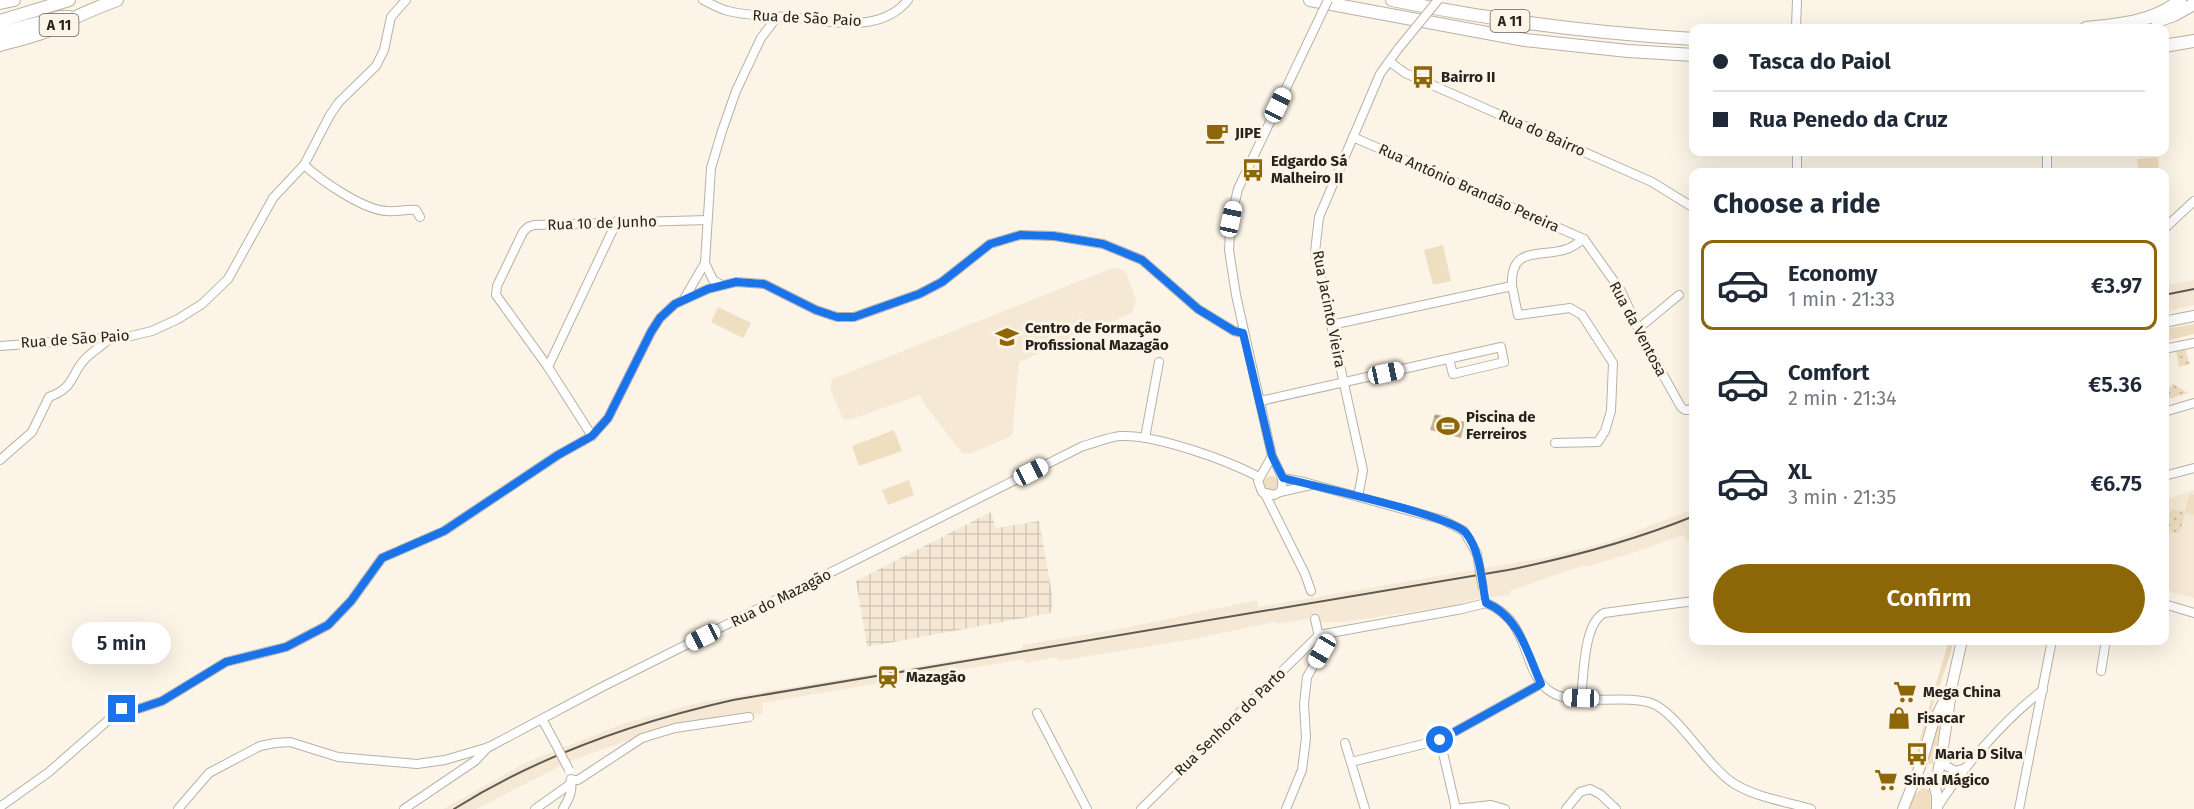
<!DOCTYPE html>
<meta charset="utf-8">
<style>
body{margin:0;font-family:"Fira Sans",sans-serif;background:#f6f6f7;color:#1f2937;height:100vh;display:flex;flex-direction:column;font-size:22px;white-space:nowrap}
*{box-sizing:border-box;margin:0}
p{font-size:20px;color:#747a83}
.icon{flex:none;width:33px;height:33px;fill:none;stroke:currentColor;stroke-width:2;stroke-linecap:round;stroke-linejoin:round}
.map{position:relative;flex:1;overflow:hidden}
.side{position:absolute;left:1689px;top:168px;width:480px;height:477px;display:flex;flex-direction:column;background:#fff;border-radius:12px;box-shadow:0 6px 24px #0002}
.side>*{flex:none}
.banner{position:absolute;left:1689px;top:24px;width:480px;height:132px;border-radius:12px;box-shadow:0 6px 24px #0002;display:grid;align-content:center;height:132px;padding:0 24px;background:#fff}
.end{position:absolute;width:27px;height:27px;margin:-14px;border:8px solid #1a73e8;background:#fff;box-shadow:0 0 0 3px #fff}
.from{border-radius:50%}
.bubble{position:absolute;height:42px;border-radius:21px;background:#fff;box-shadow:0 6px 24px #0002;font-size:20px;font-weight:600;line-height:42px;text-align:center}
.car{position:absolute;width:18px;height:36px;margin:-18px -9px;border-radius:8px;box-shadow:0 0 4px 2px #0007;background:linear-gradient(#fff 24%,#345 0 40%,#fff 0 76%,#345 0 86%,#fff 0)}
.banner b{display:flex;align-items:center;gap:21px;height:57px;font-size:22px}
.banner b+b{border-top:2px solid #e0e1e3}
.banner i{width:15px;height:15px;background:#1f2937}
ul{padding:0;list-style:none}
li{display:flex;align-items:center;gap:18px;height:90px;margin:0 12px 9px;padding:0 12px;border:3px solid transparent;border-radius:12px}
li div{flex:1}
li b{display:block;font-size:22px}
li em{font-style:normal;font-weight:600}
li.current{border-color:#8d6608}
li>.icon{width:54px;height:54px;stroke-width:1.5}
h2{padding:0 24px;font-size:27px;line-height:72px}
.action{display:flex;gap:12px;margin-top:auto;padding:12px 24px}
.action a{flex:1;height:69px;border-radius:36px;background:#8d6608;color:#fff;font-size:24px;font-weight:600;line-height:69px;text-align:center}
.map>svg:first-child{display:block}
</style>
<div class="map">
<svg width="2194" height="809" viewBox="0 0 2194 809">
<defs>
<pattern id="industrial-grid" width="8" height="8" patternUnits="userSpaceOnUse" patternTransform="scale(1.5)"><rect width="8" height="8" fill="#f5e9d5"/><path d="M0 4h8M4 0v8" fill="none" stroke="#d2c8b6"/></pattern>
<pattern id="park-dots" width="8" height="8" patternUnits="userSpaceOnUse" patternTransform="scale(1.5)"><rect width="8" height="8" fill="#f0dec0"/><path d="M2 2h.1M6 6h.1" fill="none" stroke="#cebea5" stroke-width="1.8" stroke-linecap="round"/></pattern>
<pattern id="water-ripples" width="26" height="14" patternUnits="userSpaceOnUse" patternTransform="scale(1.5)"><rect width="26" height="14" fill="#c6b290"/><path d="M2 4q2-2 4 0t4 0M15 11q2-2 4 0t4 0" fill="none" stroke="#a19075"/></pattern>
</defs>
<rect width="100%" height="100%" fill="#fcf4e6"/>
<g fill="#f5e9d5">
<polygon points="1115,267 1126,272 1136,300 1132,313 1019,362 1012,436 970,454 962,453 925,405 920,395 849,420 843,419 830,388 832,379"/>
<polygon points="2194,280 2194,305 2165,312 2165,285"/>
<polygon points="2194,490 2194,598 2170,592 2171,590 2166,588 2165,590 2165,500"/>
<polygon points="1693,509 1693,537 1687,541 1684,535 1627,555 1586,567 1584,565 1510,591 1510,595 1475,599 1457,605 1343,622 1321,622 1318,617 1278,624 1274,622 1193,639 1058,661 1057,657 1025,663 1024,659 762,703 763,714 717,718 655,731 570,761 476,809 443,809 527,762 625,723 701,702 1022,649 1022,645 1125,628 1257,600 1258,607 1544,558 1608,542"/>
</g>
<polygon fill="url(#industrial-grid)" points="991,512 996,528 1039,521 1053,600 1051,613 867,647 856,581"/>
<g fill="#f0dec0">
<polygon points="2158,157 2159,172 2139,172 2137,159"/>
<polygon points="1443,245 1451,281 1433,285 1424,250"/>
<polygon points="718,307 751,323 743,338 711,322"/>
<polygon points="2194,324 2194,334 2165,341 2165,329"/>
<polygon points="894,430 902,451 859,466 852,446"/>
<circle cx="1271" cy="483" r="7"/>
<polygon points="909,480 914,495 888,505 882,490"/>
<polygon points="2190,494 2194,495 2194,515 2185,512"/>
<polygon points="1949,640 1953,641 1951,652 1910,772"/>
<polygon points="1943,709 1933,764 1926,763"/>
<polygon points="1922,788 1930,790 1931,809 1909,809 1913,797"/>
</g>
<g fill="url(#park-dots)">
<polygon points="2185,349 2190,364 2179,367 2176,351"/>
<polygon points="2173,384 2188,393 2165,400 2165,392"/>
<polygon points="2171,509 2185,512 2180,533 2165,532"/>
</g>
<polygon fill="url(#water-ripples)" points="1435,414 1465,422 1461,438 1430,430"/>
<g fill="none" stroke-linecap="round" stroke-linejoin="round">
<g stroke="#b9b1a4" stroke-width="10">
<g id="minor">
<path d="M703,0C711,4 720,9 728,11C748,16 769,16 789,17C827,21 880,35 908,0"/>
<polyline points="1796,27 1797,0"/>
<polyline points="1390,62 1405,73 1652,182 1694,208"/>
<polyline points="1353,137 1584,239"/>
<polyline points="1797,152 1797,172"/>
<polyline points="2047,152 2047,172"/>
<path d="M304,165C322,181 363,210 387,211C397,212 407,209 416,210L420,217"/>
<polyline points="2164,229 2194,201"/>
<polyline points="1584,239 1621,291 1644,341 1681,407 1685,410 1689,410 1694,406"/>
<polyline points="705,263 713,280 722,285"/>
<path d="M1512,286C1510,245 1540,258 1567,249C1573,247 1579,242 1584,239"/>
<polyline points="684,299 705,263 711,168 722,131 736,91 761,38 777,17"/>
<polyline points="1331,325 1512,286 1518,315 1570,308 1582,315 1613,363 1611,411 1605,431 1598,442 1555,443"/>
<polyline points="1639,328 1679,295"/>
<polyline points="0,346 131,336 152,331 178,319 202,304 228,279 273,198 304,165 330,115 339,102 376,66 384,50 391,17 406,0"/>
<polyline points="2164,349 2194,343"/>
<polyline points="548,367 617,221"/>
<path d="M1260,401C1340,383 1421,365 1501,347L1504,362L1453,374L1449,359"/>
<polyline points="2164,412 2194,403"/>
<polyline points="592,436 548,367 496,295 497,286 523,232 528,227 534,225 707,220"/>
<polyline points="1145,438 1159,362"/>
<polyline points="1272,456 1258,481 1262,492 1274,495 1280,492 1311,485"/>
<path d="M0,460L32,432L49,397C76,387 70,374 86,358C93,351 102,346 109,339"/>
<polyline points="2164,476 2194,468"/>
<polyline points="1283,478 1304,482 1443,520 1464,531 1477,554"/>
<path d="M1280,492C1287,479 1277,468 1272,456L1236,295L1229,250L1231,219L1238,189L1308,42"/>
<polyline points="1265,494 1305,574 1311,591"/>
<polyline points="1358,497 1363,470 1315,252 1319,217 1380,74 1398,49"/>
<polyline points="2164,604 2194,613"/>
<path d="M1319,635L1462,609L1486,603C1533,622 1520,672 1551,692C1573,707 1624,694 1651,703C1677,712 1706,765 1733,783C1757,798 1784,801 1811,809"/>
<polyline points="2101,671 2106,640"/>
<path d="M1581,698C1584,676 1583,624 1604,613L1694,601"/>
<polyline points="1037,713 1087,809"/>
<polyline points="542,719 555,743"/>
<polyline points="1440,740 1456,809"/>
<polyline points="1345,743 1365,809"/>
<polyline points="1944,749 1946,766 1956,771 1965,768"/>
<polyline points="1351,762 1440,740 1541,684"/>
<polyline points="0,807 49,772 121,709 138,709 162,701 226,662 286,647 328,625 351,601 382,558 444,531 558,455 592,436 608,418 651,332 660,318 675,304 708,289 736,282 764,284 816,310 837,317 854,317 919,294 942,282 990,244 1020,235 1054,236 1103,244 1142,260 1198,309 1234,331 1243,333"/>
<path d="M1937,808C1962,768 2005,719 2043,690"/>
<path d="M178,809L209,773L260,746L275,743L290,742L338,757L417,764L445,760L489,747L600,688L1083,446C1095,443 1108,437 1120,436C1155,434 1227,460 1259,477"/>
<polyline points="404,809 475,761 488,747"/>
<polyline points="535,809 569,785 571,780 578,780 642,738 675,728 749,717"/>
<path d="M563,809C569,798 573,792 571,779"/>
<polyline points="1141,809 1319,635"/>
<polyline points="1286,809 1302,770 1306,738 1304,704 1307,677 1322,651 1315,619"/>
<polyline points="1455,809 1491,805 1505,809"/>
<polyline points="1566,809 1580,792 1590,789 1600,794 1616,809"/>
<polyline points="2019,809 2052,640"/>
</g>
</g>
<g stroke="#b9b1a4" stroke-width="12">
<g id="major">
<polyline points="2164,322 2194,316"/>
<polyline points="1903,809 1921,764 1933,723 1950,689"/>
<polyline points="1937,809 1937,796 1935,788 1943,747 1952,685 1962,640"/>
</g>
</g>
<g stroke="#b9b1a4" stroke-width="14">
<g id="highway">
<polyline points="1310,0 1525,40 1628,51 1694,55"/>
<path d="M1392,0C1491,20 1592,33 1694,39"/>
<polyline points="0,3 14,0"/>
<polyline points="0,21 69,0"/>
<polyline points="2157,21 2174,15 2194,4"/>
<path d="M2086,28C2118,25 2155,22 2180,0"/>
<polyline points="0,33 60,17 69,17"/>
<path d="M0,45C21,39 45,34 64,23C81,14 98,7 117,0"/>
<polyline points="2164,46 2194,41"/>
</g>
</g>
<use href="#minor" stroke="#fff" stroke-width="8"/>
<use href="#major" stroke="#fff" stroke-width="10"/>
<use href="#highway" stroke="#fff" stroke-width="12"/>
<g stroke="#5f5b53" stroke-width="2">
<polyline points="2164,295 2194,289"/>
<path d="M454,809C540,755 635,722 733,700L1508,570C1572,557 1633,541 1694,516"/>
</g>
<g stroke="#b9b1a4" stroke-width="10" stroke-linecap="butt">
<g id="minor-bridge">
<polyline points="1308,42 1328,0"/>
<polyline points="1398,49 1438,0"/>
<polyline points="1477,554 1483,589"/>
<polyline points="555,743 569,770"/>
</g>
</g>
<use href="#minor-bridge" stroke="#fff" stroke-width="8"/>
</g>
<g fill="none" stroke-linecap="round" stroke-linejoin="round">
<path stroke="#1a73e8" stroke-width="8" d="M122,709H138L162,701L226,662L286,647L328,625L351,601L382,558L444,531L558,455L592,436L608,418L651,332L660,318L675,304L708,289L736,282L764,284L816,310L837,317H854L919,294L942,282L990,244L1020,235L1054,236L1103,244L1142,260L1198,309L1234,331L1243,333L1272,456L1283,478C1313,486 1451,515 1466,533C1481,552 1481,580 1486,603C1519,616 1528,654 1541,684L1440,740"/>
</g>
<defs>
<g id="bus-bare" transform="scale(1.8)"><path d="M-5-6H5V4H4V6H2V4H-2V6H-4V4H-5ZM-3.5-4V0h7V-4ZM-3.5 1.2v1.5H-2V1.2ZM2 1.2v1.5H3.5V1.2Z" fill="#8d6608" stroke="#fcf4e6" stroke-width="2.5" paint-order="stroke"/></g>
<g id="cafe-bare" transform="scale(1.8)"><path d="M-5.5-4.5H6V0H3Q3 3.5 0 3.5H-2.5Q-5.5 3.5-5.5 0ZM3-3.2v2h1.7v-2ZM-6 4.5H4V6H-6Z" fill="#8d6608" stroke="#fcf4e6" stroke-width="2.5" paint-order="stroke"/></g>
<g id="university-bare" transform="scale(1.8)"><path d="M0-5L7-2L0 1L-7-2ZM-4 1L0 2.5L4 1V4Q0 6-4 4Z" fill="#8d6608" stroke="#fcf4e6" stroke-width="2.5" paint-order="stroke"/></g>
<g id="stadium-bare" transform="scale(1.8)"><path d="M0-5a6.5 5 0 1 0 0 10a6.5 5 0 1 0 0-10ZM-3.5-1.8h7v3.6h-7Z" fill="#8d6608" stroke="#fcf4e6" stroke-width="2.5" paint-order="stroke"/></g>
<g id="station-bare" transform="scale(1.8)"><path d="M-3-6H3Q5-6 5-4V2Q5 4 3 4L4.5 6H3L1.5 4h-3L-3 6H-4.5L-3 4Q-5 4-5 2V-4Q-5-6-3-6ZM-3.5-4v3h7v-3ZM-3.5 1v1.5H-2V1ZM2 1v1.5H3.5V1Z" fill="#8d6608" stroke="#fcf4e6" stroke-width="2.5" paint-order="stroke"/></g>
<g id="supermarket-bare" transform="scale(1.8)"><path d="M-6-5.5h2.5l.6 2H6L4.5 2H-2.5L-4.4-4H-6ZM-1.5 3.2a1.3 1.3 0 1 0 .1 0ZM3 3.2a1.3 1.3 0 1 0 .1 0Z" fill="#8d6608" stroke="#fcf4e6" stroke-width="2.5" paint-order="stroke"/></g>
<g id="shop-bare" transform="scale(1.8)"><path d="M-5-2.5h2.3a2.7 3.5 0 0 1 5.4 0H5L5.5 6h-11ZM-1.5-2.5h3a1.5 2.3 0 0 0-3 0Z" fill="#8d6608" stroke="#fcf4e6" stroke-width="2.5" paint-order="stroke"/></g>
</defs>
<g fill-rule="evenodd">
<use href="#bus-bare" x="1423" y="77"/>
<use href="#cafe-bare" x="1217" y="133"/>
<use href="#bus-bare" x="1253" y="170"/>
<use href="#university-bare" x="1007" y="337"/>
<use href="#stadium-bare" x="1448" y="426"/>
<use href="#station-bare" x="888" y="677"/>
<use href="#supermarket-bare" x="1905" y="692"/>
<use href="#shop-bare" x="1899" y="718"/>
<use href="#bus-bare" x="1917" y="754"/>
<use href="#supermarket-bare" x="1886" y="780"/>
</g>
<g text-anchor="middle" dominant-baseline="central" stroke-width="6" stroke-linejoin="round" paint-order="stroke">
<g fill="#fcf4e6" stroke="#666159" stroke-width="1.5">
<rect x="1490.5" y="10" width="39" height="22" rx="4.5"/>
<rect x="39.5" y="14" width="39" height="22" rx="4.5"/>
</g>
<g font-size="14" font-weight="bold" fill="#25221d">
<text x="1510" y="21">A 11</text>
<text x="59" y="25">A 11</text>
</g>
<g font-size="15" fill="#25221d" stroke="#fcf4e6">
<text transform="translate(807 18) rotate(3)">Rua de São Paio</text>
<text transform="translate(1542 133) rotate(24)">Rua do Bairro</text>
<text transform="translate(1469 188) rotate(24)">Rua António Brandão Pereira</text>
<text transform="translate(602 223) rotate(-2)">Rua 10 de Junho</text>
<text transform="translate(1329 309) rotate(79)">Rua Jacinto Vieira</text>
<text transform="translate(1638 329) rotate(62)">Rua da Ventosa</text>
<text transform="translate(75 339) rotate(-4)">Rua de São Paio</text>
<text transform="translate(781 598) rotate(-27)">Rua do Mazagão</text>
<text transform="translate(1230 722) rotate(-44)">Rua Senhora do Parto</text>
</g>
<g font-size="15" font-weight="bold" fill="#25221d" stroke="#fcf4e6" text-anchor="start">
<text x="1441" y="77">Bairro II</text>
<text x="1235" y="133">JIPE</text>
<text x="1271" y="161">Edgardo Sá<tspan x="1271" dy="17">Malheiro II</tspan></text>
<text x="1025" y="328">Centro de Formação<tspan x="1025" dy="17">Profissional Mazagão</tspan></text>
<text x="1466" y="417">Piscina de<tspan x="1466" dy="17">Ferreiros</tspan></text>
<text x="906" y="677">Mazagão</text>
<text x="1923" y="692">Mega China</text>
<text x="1917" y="718">Fisacar</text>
<text x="1935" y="754">Maria D Silva</text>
<text x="1904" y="780">Sinal Mágico</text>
</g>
</g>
</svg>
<i class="end from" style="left:1440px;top:740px"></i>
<i class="end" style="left:122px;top:709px"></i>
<div class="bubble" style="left:72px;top:622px;width:99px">5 min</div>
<i class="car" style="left:1278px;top:105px;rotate:26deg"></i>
<i class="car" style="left:1231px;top:219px;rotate:12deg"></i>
<i class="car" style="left:1386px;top:373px;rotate:78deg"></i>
<i class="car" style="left:1031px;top:472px;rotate:63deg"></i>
<i class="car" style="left:703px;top:637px;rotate:243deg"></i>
<i class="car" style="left:1322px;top:651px;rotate:210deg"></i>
<i class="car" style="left:1581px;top:698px;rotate:272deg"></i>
<div class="banner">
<b><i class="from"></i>Tasca do Paiol</b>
<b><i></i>Rua Penedo da Cruz</b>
</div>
<section class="side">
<h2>Choose a ride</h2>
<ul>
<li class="current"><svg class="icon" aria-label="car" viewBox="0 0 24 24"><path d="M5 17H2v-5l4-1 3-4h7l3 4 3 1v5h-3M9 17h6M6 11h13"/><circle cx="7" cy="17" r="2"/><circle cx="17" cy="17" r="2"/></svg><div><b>Economy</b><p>1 min · 21:33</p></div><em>€3.97</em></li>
<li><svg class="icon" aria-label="car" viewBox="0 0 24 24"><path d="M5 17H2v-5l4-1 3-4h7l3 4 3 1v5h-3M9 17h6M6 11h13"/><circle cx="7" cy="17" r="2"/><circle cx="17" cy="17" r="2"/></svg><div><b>Comfort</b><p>2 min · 21:34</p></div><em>€5.36</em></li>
<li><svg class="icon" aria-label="car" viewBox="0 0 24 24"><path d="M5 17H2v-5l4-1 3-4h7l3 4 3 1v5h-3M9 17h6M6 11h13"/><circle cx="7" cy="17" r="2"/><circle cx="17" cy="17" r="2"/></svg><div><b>XL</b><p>3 min · 21:35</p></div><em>€6.75</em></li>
</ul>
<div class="action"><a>Confirm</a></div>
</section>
</div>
